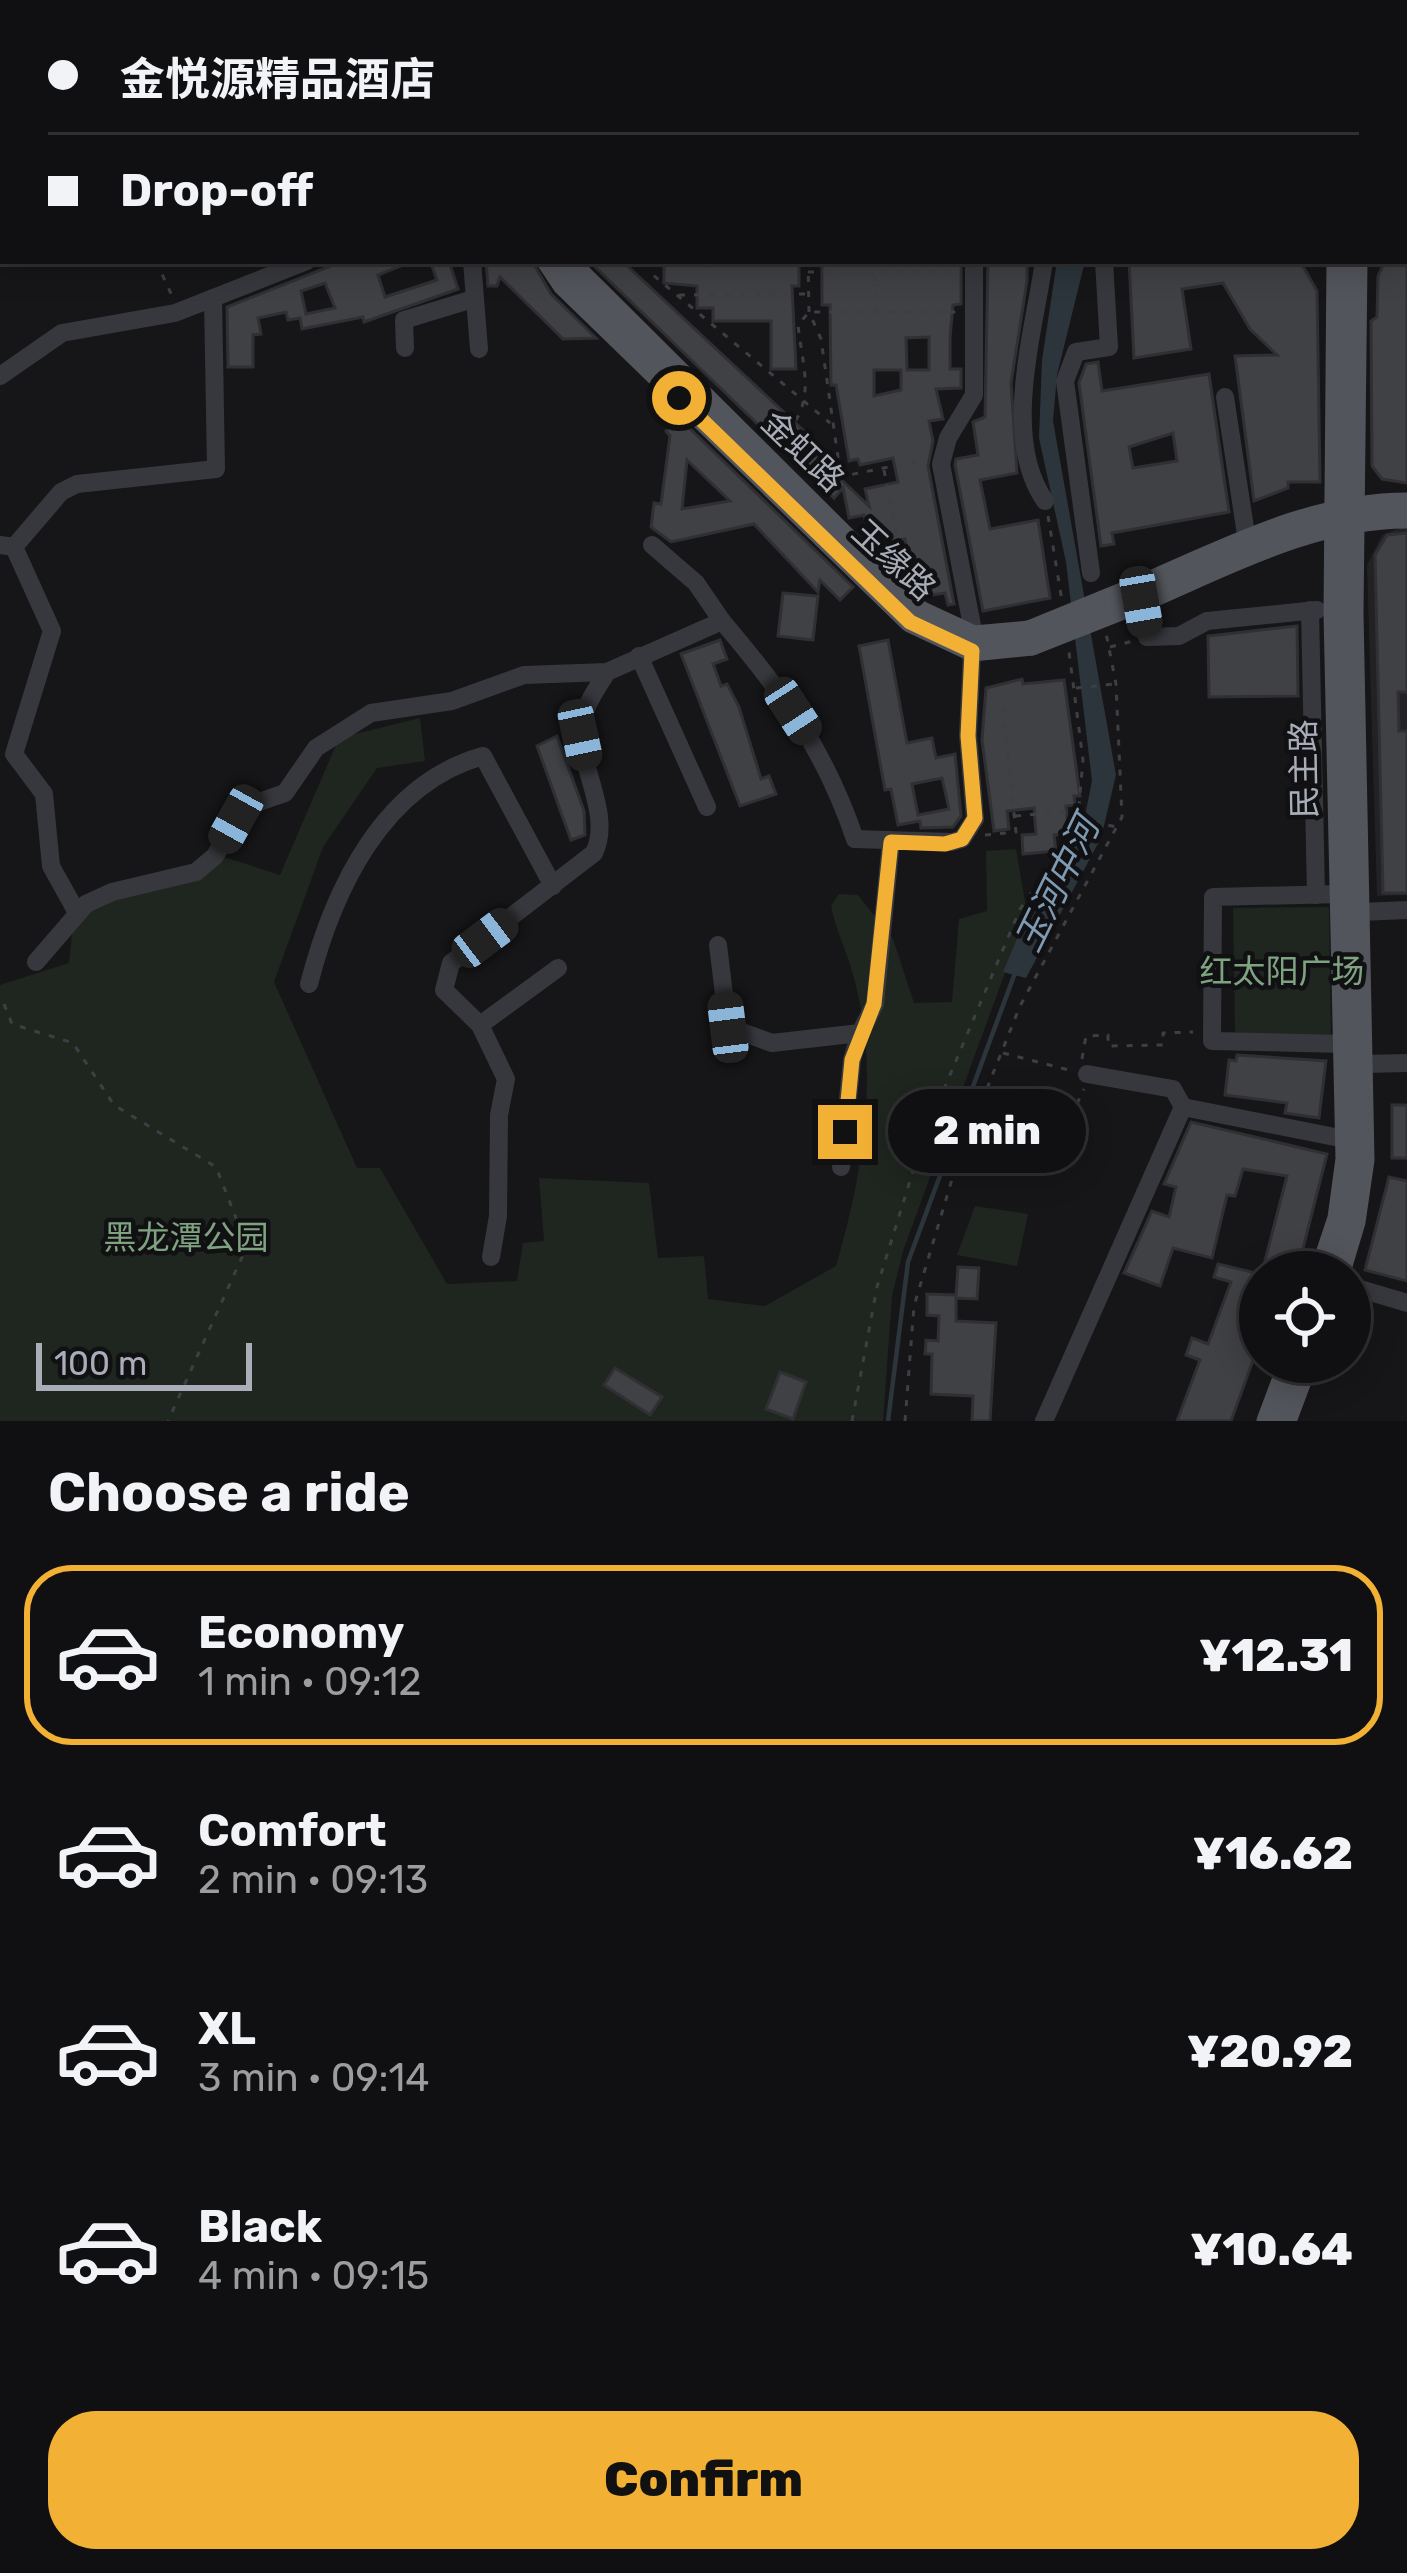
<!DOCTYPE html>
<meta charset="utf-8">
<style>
body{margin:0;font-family:Rubik,"Noto Sans SC",sans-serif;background:#19191b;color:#f1f3f6;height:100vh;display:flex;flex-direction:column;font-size:45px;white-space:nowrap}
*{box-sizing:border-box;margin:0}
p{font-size:39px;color:#9c9d9f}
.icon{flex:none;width:66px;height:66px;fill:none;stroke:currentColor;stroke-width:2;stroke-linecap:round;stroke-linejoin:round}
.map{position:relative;height:1421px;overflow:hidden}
.sheet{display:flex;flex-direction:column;background:#101012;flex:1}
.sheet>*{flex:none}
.guide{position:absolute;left:0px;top:0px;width:1407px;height:264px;box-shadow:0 6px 30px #0003,0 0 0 3px #303032;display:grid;align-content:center;height:264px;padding:0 48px;background:#101012}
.fabs{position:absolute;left:1239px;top:1251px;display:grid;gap:24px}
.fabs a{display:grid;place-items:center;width:132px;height:132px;border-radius:50%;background:#101012;box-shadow:0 6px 30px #0003,0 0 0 3px #303032;font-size:60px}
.scale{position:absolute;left:36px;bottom:30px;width:216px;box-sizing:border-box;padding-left:12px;border:6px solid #a8adb8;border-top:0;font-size:33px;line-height:42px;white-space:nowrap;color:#a8adb8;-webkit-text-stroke:9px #111113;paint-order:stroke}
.end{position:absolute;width:54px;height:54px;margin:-27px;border:15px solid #f2b134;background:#111;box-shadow:0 0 0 6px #111}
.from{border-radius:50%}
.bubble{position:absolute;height:84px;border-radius:42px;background:#101012;box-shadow:0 6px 30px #0003,0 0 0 3px #303032;font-size:39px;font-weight:800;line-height:84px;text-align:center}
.car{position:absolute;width:36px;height:72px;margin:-36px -18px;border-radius:15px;box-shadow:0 0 9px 3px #0007;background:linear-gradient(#222 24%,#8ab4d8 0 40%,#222 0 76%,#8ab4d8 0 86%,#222 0)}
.guide b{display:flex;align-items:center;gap:42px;height:114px;font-size:45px}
.guide b+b{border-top:3px solid #303032}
.guide i{width:30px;height:30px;background:#f1f3f6}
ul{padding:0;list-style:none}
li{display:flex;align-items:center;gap:36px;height:180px;margin:0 24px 18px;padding:0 24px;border:6px solid transparent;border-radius:48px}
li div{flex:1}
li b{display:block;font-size:45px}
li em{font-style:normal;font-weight:800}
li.on{border-color:#f2b134}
li>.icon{width:108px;height:108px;stroke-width:1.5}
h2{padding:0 48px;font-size:54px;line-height:144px}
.button{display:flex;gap:24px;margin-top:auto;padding:24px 48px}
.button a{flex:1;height:138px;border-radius:48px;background:#f2b134;color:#111;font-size:48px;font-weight:800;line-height:138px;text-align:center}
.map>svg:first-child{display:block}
</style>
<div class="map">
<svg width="1407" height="1421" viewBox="0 0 1407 1421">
<rect width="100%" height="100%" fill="#161618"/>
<g fill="#222225">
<polygon points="250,0 473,0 474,3 248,3"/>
<polygon points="1407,525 1407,895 1377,896 1367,565 1382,535"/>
</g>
<g fill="#1e261f">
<path d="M420,718L425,761L377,768L323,847L274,982L357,1168H380L447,1284L517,1281L523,1243L544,1241L539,1178L649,1183L658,1258L704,1256L708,1299L765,1306L836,1266C863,1174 880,1073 854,978C848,954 836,931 831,906L839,894L858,895L893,939L914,1003L952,1002L959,919L987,911L986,851L1016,849L1027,913L903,1251L892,1296L883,1421H0V985L69,963L73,924L93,904L212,870L221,856L280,875L339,738Z"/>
<polygon points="1329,907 1331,1035 1235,1036 1233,908"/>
<polygon points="975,1206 1028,1214 1017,1266 957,1255"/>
</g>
<polygon fill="#2c353c" points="1057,261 1085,261 1057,375 1053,421 1116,775 1101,838 1026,978 1003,972 1038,888 1081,835 1092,781 1066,562 1039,438 1042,360"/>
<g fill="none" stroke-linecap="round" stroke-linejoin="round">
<g stroke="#2c353c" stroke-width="4.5">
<polyline points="955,0 957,3"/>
<polyline points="1060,0 1060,3"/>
<polyline points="1025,3 1026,0"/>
<polyline points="888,1421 908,1262 1015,973"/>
</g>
</g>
<g fill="#404145" stroke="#303034" stroke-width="3" fill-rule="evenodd">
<path d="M343,261H413L378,275L385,297L437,280L430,261H449L458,289L364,322L363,317L302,329L300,318L288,320L286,312L258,318L261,334L253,335V367H228L227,307ZM325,283L335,308L306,314L301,291Z"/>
<polygon points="486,261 532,261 551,294 596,338 563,339 500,277 497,286 488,286"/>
<path d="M589,261H622L820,446L813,453L869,506L865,489L898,482L893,458L860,465L858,459L849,461L836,385H831L830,305H822V261H961V304L953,305L950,337V369H961V388L936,389L943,419L929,421L933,441L928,466L954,604L948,605L945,593L932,595L928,573L912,576L905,539L884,543L874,531L868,532L864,515L849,518L843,488L834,498ZM929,337V370H907L906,338ZM874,370H901V390L874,396Z"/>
<polygon points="664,261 708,261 708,266 799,261 799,286 792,286 796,369 771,369 771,321 713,321 713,308 697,308 697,286 664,283"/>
<polygon points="988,261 1027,261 1027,281 1011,383 1017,473 980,480 990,529 1038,520 1050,598 983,611 955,465 956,459 978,455 973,422 985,417"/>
<polygon points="1129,261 1300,261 1317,291 1320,482 1288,482 1288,488 1254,501 1235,356 1277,355 1250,329 1223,283 1182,289 1191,349 1134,358"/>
<polygon points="1385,261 1407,261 1407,483 1382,479 1372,466 1371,321 1377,317 1378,276"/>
<path d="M1098,362L1102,391L1209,374L1229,512L1112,533L1114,544L1101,546L1079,383L1086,364ZM1173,433L1177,461L1133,468L1129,447Z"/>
<path d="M679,418L853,587L840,600L820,580L818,592L754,524L671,542L651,527L654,503L661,504L670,436L666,431ZM687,460L730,501L682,509Z"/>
<polygon points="1407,533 1407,692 1398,692 1399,731 1407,731 1407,893 1383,893 1375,555 1387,535"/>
<polygon points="783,593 818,596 813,640 778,636"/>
<polygon points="1297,626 1298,696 1209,697 1208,636"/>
<polygon points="720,640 727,659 713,664 721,686 727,684 739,707 761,779 769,776 776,794 740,806 681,654"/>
<path d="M888,640L907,743L932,738L936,758L955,754L961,816L953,827L921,828L920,821L898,825L891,789L885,790L859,646ZM942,778L949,809L918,815L912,784Z"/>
<polygon points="1022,679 1023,684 1064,680 1080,796 1074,796 1075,805 1066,806 1069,834 1054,835 1056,851 1023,854 1022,835 1036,834 1034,808 1007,811 1009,829 994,831 982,740 986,688"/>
<polygon points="557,736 584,811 585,835 571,840 537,746"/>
<polygon points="1237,1055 1326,1061 1319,1118 1285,1113 1287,1103 1225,1095 1229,1060 1236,1061"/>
<rect x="1392" y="1105" width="15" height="53"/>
<polygon points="1191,1122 1327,1154 1297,1272 1262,1272 1287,1176 1243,1169 1235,1196 1227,1195 1212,1258 1173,1248 1160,1286 1124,1273 1152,1211 1169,1217 1176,1187 1164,1184"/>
<polygon points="1389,1177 1407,1181 1407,1281 1365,1270"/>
<polygon points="1218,1264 1260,1274 1260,1341 1231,1421 1177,1421 1200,1360 1186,1355 1192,1338 1208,1344 1231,1282 1214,1277"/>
<polygon points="958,1267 979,1268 977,1299 956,1298 956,1321 996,1323 990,1421 972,1421 973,1396 931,1394 932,1354 925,1354 926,1340 938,1341 939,1316 927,1315 927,1294 956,1295"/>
<polygon points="615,1368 662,1397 650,1415 604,1385"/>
<polygon points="780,1372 806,1382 793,1419 766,1409"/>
</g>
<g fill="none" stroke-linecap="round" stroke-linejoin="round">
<g stroke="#3d3f44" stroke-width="3" stroke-dasharray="6 9" stroke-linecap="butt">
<polyline points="945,0 945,3"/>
<polyline points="1056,0 1056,3"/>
<polyline points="1180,3 1187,0"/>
<polyline points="1377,3 1379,0"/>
<polyline points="156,261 173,298"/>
<polyline points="653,261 653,275 830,423"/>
<polyline points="808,261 809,312 821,339 839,464 849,475 923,460"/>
<polyline points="875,261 875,311"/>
<polyline points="808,272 960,272"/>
<polyline points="679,295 807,294"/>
<path d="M777,444C818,403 804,377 798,325L809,312H960"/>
<polyline points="884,470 903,567"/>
<polyline points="1048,516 1062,601"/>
<polyline points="1110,647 1133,641"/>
<polyline points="1076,688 1114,684"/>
<polyline points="1015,816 1077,811"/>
<polyline points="1079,819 1117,827"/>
<polyline points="985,835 1016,832 1002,701"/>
<polyline points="4,1004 12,1024 73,1043 114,1105 216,1167 247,1246 168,1421"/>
<polyline points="1003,1053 1069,1070"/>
<polyline points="1082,1059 1086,1036 1108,1035 1108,1046 1163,1045 1163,1033 1193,1032"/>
<polyline points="961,1157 1023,1131 1067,1125 1084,1089"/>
<polyline points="852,1421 877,1287 923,1139 1020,909 1072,836 1078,816 1083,760 1069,652"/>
<polyline points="905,1421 914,1306 956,1166 1020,1006 1122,817 1116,684 1106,633"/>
</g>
<g stroke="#37383d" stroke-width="18">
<polyline points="12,0 14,3"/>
<polyline points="154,0 157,3"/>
<polyline points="77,3 80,0"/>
<polyline points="135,3 136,0"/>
<polyline points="507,3 514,0"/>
<polyline points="1015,3 1015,0"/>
<polyline points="1106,3 1106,0"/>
<polyline points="0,18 3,16"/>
<polyline points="0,55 3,59"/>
<polyline points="472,261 479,349"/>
<path d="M1044,261C1034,332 1001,438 1045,501"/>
<polyline points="405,348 404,320 473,299"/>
<polyline points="0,376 62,333 175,313 307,261"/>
<polyline points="1225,397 1247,541"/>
<polyline points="0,545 14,547 61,492 77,484 216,469 213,298"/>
<polyline points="652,545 696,583 722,621"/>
<polyline points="14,547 52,631 14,754 44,794 51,866 76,911"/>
<polyline points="1091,573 1065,381 1076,352 1109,347 1104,261"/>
<polyline points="1141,602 1147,637 1179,636 1207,621 1317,610"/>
<polyline points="1310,610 1316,895"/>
<polyline points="974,636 941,464 948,438 974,395 974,261"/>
<polyline points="639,656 707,807"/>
<polyline points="1341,894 1213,897 1212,1041 1344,1044"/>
<polyline points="1360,912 1407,910"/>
<polyline points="718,945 728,1027 772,1043 860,1033 875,1004 891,841"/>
<path d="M36,962L86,904L112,892L196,872L215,856L242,808L285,793L316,748L371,713L452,701L524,675L607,672L722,621C783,693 824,748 855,839L952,842L962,839L975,819L968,735L972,651"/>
<path d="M309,984C333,891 382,784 483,756L553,886"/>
<polyline points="480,1025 558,968"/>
<polyline points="1363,1064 1407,1063"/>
<polyline points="1183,1107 1345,1139"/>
<polyline points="841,1167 852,1060 860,1033"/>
<path d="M491,1257L498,1216L499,1115L506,1079L480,1025L444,990L451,963L594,853C612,816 581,771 581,732C581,710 596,690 607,672"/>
<polyline points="1350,1286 1407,1303"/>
<polyline points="1044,1421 1183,1107 1173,1089 1087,1074"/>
</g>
<g stroke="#53555c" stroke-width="21">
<polyline points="610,0 610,3"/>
<polyline points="628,0 628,3"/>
<polyline points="1404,175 1407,172"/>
<polyline points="1404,200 1407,197"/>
<polyline points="547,261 563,285 910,622 972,651 1032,645"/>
<polyline points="568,261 920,611 974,636 1029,631"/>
<path d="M1137,587C1224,550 1310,503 1407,503"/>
<path d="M1141,602C1226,566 1312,518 1407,518"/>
<polyline points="1320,1272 1338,1218 1346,1159 1334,613 1337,261"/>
<polyline points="1340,1272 1355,1222 1364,1160 1353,613 1357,261"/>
<polyline points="1267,1421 1289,1362"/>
<polyline points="1286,1421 1308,1362"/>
</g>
<g stroke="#53555c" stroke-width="21">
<polyline points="1029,631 1137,587"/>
<polyline points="1032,645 1141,602"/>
</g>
</g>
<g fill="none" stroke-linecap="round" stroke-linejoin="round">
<polyline stroke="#f2b134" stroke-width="15" points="679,398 910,622 972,651 968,736 975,818 962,839 945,844 891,842 874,1004 852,1060 845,1132"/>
</g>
<g text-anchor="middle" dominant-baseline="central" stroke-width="9" stroke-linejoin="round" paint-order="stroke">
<g font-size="33" fill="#a8adb8" stroke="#111113">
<text transform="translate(803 451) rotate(44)">金虹路</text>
<text transform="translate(894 560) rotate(43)">玉缘路</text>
<text transform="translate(1304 769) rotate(-91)">民主路</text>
</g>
<g font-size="33" fill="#7fa381" stroke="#111113">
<text x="1282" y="971">红太阳广场</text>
<text x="186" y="1237">黑龙潭公园</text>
</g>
<g font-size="36" font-style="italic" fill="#7f9bb3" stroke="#111113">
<text transform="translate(1057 884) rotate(-64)">玉河中河</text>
</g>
</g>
</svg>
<div class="fabs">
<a><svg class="icon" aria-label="locate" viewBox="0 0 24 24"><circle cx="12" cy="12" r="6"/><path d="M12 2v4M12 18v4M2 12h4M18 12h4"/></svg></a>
</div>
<div class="scale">100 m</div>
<i class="end from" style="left:679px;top:398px"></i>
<i class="end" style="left:845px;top:1132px"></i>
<div class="bubble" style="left:888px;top:1089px;width:198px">2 min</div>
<i class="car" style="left:1141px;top:602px;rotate:170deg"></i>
<i class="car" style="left:793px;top:711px;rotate:147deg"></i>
<i class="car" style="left:580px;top:735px;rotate:168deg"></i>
<i class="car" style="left:236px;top:819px;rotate:209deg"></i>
<i class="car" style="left:485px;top:938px;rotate:53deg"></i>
<i class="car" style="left:728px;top:1027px;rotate:353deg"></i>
<div class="guide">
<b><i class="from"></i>金悦源精品酒店</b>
<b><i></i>Drop-off</b>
</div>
</div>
<section class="sheet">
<h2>Choose a ride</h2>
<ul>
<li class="on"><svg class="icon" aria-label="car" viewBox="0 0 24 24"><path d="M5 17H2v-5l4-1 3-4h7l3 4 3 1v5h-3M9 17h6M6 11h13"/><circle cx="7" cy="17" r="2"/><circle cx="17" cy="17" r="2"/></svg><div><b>Economy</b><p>1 min · 09:12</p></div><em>¥12.31</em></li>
<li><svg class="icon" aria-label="car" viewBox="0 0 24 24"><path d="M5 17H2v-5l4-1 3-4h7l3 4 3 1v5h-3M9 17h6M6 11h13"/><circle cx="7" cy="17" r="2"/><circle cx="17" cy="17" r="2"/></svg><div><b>Comfort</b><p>2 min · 09:13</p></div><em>¥16.62</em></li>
<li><svg class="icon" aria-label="car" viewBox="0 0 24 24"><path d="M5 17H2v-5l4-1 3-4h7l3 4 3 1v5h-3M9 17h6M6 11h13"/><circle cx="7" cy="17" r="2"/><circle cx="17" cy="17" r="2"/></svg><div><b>XL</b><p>3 min · 09:14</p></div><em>¥20.92</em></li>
<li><svg class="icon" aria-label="car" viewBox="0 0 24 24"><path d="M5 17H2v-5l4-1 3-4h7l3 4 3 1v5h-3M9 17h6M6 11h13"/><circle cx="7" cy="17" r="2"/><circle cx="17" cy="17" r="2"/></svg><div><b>Black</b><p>4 min · 09:15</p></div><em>¥10.64</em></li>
</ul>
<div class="button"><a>Confirm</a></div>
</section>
